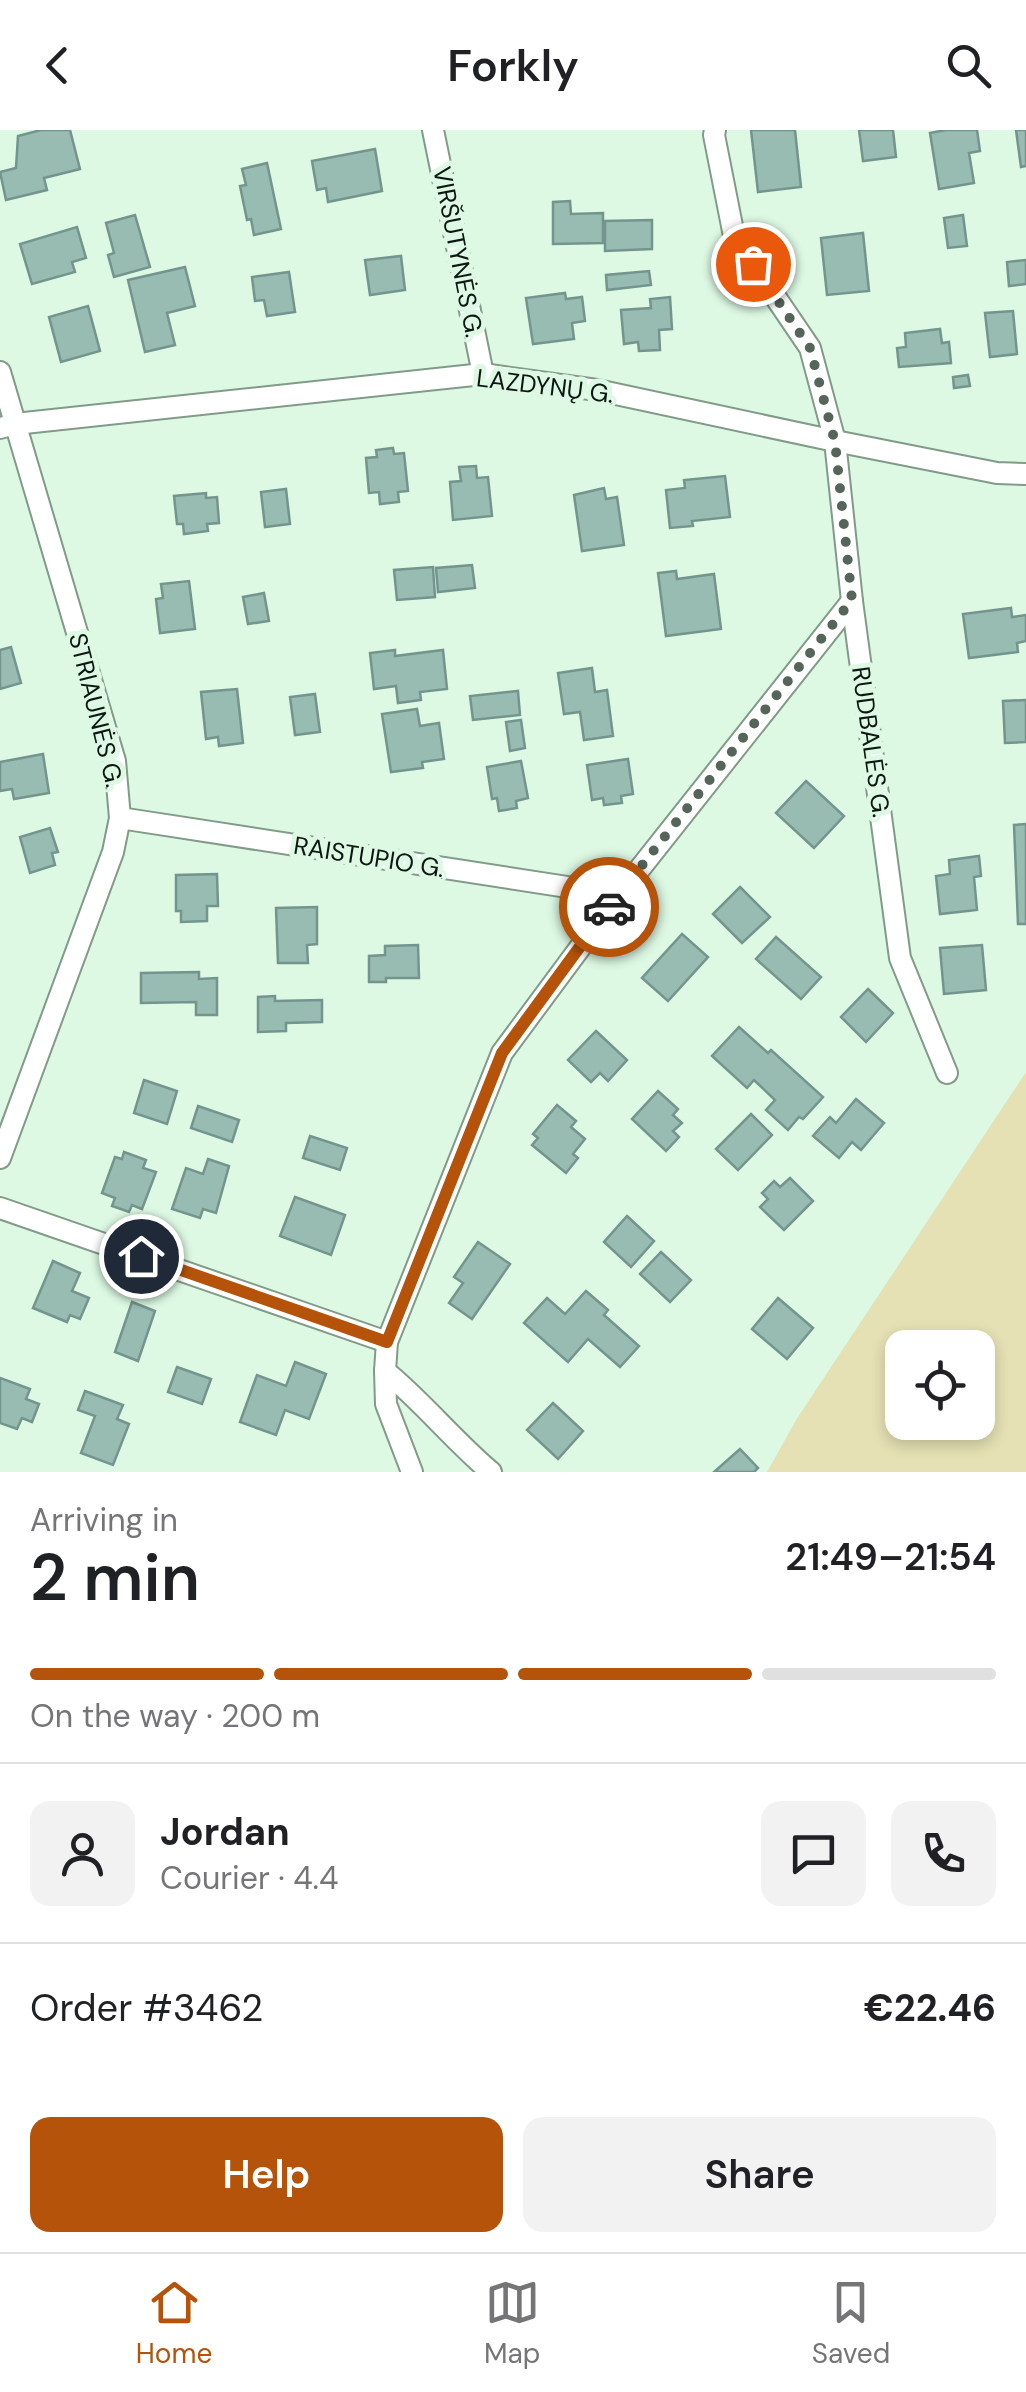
<!DOCTYPE html>
<meta charset="utf-8">
<style>
:root{--surface:#fff;--page:#f2f2f2;--text:#202124;--muted:#757577;--line:#e0e0e0;--accent:#b45309}
body{margin:0;font-family:"DM Sans",sans-serif;background:var(--page);color:var(--text);height:100vh;display:flex;flex-direction:column;font-size:38px;white-space:nowrap}
*{box-sizing:border-box;margin:0}
p{font-size:32px;color:var(--muted)}
.icon{flex:none;width:55px;height:55px;fill:none;stroke:currentColor;stroke-width:2;stroke-linecap:round;stroke-linejoin:round}
.map{position:relative;height:1342px;overflow:hidden}
.panel{display:flex;flex-direction:column;background:var(--surface);flex:1}
.panel>*{flex:none}
.tools{position:absolute;left:885px;top:1200px;display:grid;gap:20px}
.tools a{display:grid;place-items:center;width:110px;height:110px;border-radius:20px;background:var(--surface);box-shadow:0 5px 15px #0003;font-size:50px}
.pin{position:absolute;display:grid;place-items:center;width:85px;height:85px;color:#fff;margin:-42px;border:5px solid #fff;border-radius:50%;box-shadow:0 2px 10px #0007}
.courier{position:absolute;display:grid;place-items:center;width:100px;height:100px;margin:-50px;border:8px solid #b45309;border-radius:50%;background:#fff;color:#222;box-shadow:0 2px 12px #0007}
.head em{font-style:normal;font-weight:600}
.head div{display:flex;flex-direction:column-reverse}
.head{display:flex;align-items:center;justify-content:space-between;height:170px;padding:0 30px}
h1{font-size:65px;font-weight:600;line-height:75px}
.bar{display:grid;grid-template-columns:repeat(4,1fr);gap:15px 10px;align-content:center;height:120px;padding:0 30px}
.bar i{height:12px;border-radius:8px;background:var(--line)}
.bar .selected{background:var(--accent)}
.bar p{grid-column:span 4}
.line{display:flex;align-items:center;gap:25px;padding:0 30px;border-top:2px solid var(--line)}
.line div{flex:1}
.round{display:grid;place-items:center;flex:none;width:105px;height:105px;border-radius:20px;background:var(--page)}
.action{display:flex;gap:20px;margin-top:auto;padding:20px 30px}
.action a{flex:1;height:115px;border-radius:20px;background:var(--accent);color:#fff;font-size:40px;font-weight:600;line-height:115px;text-align:center}
.action a+a{background:var(--page);color:var(--text)}
header{display:flex;justify-content:space-between;align-items:center;height:130px;padding:0 30px;background:var(--surface);font-size:45px;font-weight:600}
.dock{display:flex;justify-content:space-around;align-items:center;height:140px;border-top:2px solid var(--line);background:var(--surface);font-size:28px;color:var(--muted)}
.dock a{display:grid;justify-items:center;gap:5px}
.dock .selected{color:var(--accent)}
.map>svg:first-child{display:block}
</style>
<header><svg class="icon" aria-label="back" viewBox="0 0 24 24"><path d="M15 5l-7 7 7 7"/></svg>Forkly<svg class="icon" aria-label="search" viewBox="0 0 24 24"><circle cx="10" cy="10" r="6"/><path d="M15 15l6 6"/></svg></header>
<div class="map">
<svg width="1026" height="1342" viewBox="0 0 1026 1342">
<rect width="100%" height="100%" fill="#ddf9e4"/>
<path fill="#e5e1b4" fill-rule="evenodd" d="M1026,942V1342H767L796,1290ZM902,1218H978V1292H902Z"/>
<g fill="#98bbb2" stroke="#73958d" stroke-width="2.5">
<path d="M41,0H70L80,39L44,48L47,60L6,70L0,42L16,38L18,6Z"/>
<path d="M751,0H795L801,57L758,62Z"/>
<path d="M859,0H893L896,27L863,31Z"/>
<path d="M946,0H977L980,21L969,23L974,53L939,59L930,3Z"/>
<path d="M1016,0H1026V36L1021,37Z"/>
<path d="M375,19L382,61L328,72L326,58L317,60L312,31Z"/>
<path d="M267,33L281,99L254,105L251,89L247,90L240,56L246,55L242,39Z"/>
<path d="M570,71L571,84L603,83V113L553,114V72Z"/>
<path d="M135,85L150,137L114,147L108,125L114,123L106,93Z"/>
<path d="M963,85L967,116L948,118L944,88Z"/>
<path d="M652,90V119L605,121V91Z"/>
<path d="M77,97L86,128L72,132L75,142L32,154L20,114Z"/>
<path d="M863,103L869,161L827,165L821,108Z"/>
<path d="M401,126L405,160L370,165L365,130Z"/>
<path d="M1026,130V154L1009,156L1007,132Z"/>
<path d="M185,137L195,176L167,183L175,215L145,222L128,150Z"/>
<path d="M649,141L651,155L607,160L606,145Z"/>
<path d="M289,142L295,182L267,186L264,170L255,171L252,147Z"/>
<path d="M565,163L566,169L582,167L585,191L572,193L574,209L533,214L526,168Z"/>
<path d="M670,167L672,199L659,200L660,220L639,221L638,212L624,214L621,180L651,178L650,169Z"/>
<path d="M88,176L100,221L61,232L49,187Z"/>
<path d="M1013,181L1017,224L990,227L985,183Z"/>
<path d="M940,199L942,213L949,212L951,233L899,237L897,218L906,217L905,203Z"/>
<path d="M968,245L970,256L954,258L953,247Z"/>
<path d="M393,318L394,324L404,323L408,361L398,362L399,372L380,374L379,362L369,363L366,328L377,327L376,320Z"/>
<path d="M476,336L477,348L488,347L492,386L453,390L450,352L461,351L459,337Z"/>
<path d="M725,346L730,387L692,391L693,396L670,398L666,360L685,358L684,350Z"/>
<path d="M604,358L606,369L617,367L624,415L582,421L574,365Z"/>
<path d="M286,359L290,394L265,397L261,362Z"/>
<path d="M206,363V368L217,367L219,393L207,394L208,401L184,404L183,394H177L174,366Z"/>
<path d="M472,435L475,458L438,462L436,438Z"/>
<path d="M433,437L435,467L397,470L394,440Z"/>
<path d="M676,441L677,449L714,444L721,499L666,506L658,443Z"/>
<path d="M189,451L195,499L160,503L156,469L163,468L161,454Z"/>
<path d="M264,463L269,491L248,494L243,467Z"/>
<path d="M1011,478L1012,487L1026,485V511L1017,513L1018,522L969,528L963,484Z"/>
<path d="M11,517L21,553L0,559V520Z"/>
<path d="M395,520V526L443,520L447,559L420,562L421,570L398,573L396,556L374,559L370,523Z"/>
<path d="M592,538L595,562L607,560L613,606L584,610L580,582L564,584L558,543Z"/>
<path d="M237,559L243,613L219,616L218,607L206,609L201,562Z"/>
<path d="M518,561L520,585L473,590L470,566Z"/>
<path d="M315,564L320,602L295,605L290,567Z"/>
<path d="M1026,570V612L1005,613L1003,571Z"/>
<path d="M417,579L420,596L439,593L444,629L422,632L423,638L391,642L382,584Z"/>
<path d="M521,590L525,618L510,621L506,592Z"/>
<path d="M43,624L49,663L14,669L12,659L0,661V632Z"/>
<path d="M628,629L633,664L621,666L622,673L604,675L603,668L592,670L587,635Z"/>
<path d="M521,631L528,668L516,671L517,678L499,681L497,668L492,669L487,637Z"/>
<path d="M806,651L844,686L814,718L776,683Z"/>
<path d="M1026,694V794H1018L1014,695Z"/>
<path d="M50,698L58,722L52,723L55,735L30,743L20,707Z"/>
<path d="M979,726L981,746L974,747L977,780L940,784L936,746L950,744L949,730Z"/>
<path d="M217,744L218,776H207V791L181,792V781H176V745Z"/>
<path d="M740,757L770,787L742,813L713,784Z"/>
<path d="M317,777V814L307,815L308,833H278L276,778Z"/>
<path d="M682,804L708,827L668,871L642,848Z"/>
<path d="M776,807L821,847L801,869L756,829Z"/>
<path d="M418,815L419,848H386V852H369V826L385,825V816Z"/>
<path d="M982,815L986,860L944,864L940,818Z"/>
<path d="M199,842V849L217,848V885H196V872L141,873V843Z"/>
<path d="M868,859L893,883L866,912L841,887Z"/>
<path d="M275,866V871L322,870V892L286,893V901L258,902V867Z"/>
<path d="M739,897L768,923L771,920L823,967L803,989L799,987L788,1000L766,980L775,970L754,950L747,958L712,926Z"/>
<path d="M596,901L627,930L608,951L600,943L591,952L568,930Z"/>
<path d="M144,950L177,961L167,994L134,983Z"/>
<path d="M658,961L678,979L673,985L682,993L673,1001L679,1007L666,1021L632,989Z"/>
<path d="M856,969L884,993L861,1020L852,1012L839,1028L813,1006L830,987L836,993Z"/>
<path d="M557,975L576,991L571,997L585,1009L573,1024L578,1028L566,1043L532,1015L538,1008L533,1004Z"/>
<path d="M198,976L239,990L232,1012L191,998Z"/>
<path d="M751,984L772,1005L738,1040L716,1019Z"/>
<path d="M310,1006L347,1018L340,1040L303,1028Z"/>
<path d="M124,1022L146,1030L143,1038L156,1042L142,1079L132,1075L129,1082L112,1076L115,1068L102,1063L115,1027L122,1029Z"/>
<path d="M208,1029L229,1036L216,1083L203,1079L200,1088L172,1079L186,1038L203,1044Z"/>
<path d="M790,1048L813,1071L784,1100L760,1077L768,1069L762,1063L774,1051L780,1057Z"/>
<path d="M295,1067L345,1085L331,1125L280,1106Z"/>
<path d="M627,1086L654,1111L631,1137L604,1112Z"/>
<path d="M478,1112L510,1134L472,1189L449,1173L463,1153L454,1147Z"/>
<path d="M661,1122L691,1150L670,1172L640,1144Z"/>
<path d="M53,1131L80,1143L72,1161L89,1168L80,1189L70,1185L67,1192L33,1178Z"/>
<path d="M586,1161L608,1180L604,1185L639,1216L620,1237L588,1209L568,1232L524,1193L547,1168L565,1184Z"/>
<path d="M778,1168L813,1198L787,1229L752,1199Z"/>
<path d="M132,1172L155,1181L138,1231L115,1222Z"/>
<path d="M295,1232L326,1244L309,1289L285,1280L276,1305L240,1292L257,1245L286,1256Z"/>
<path d="M177,1237L211,1249L202,1274L168,1262Z"/>
<path d="M0,1248L30,1259L26,1269L39,1274L32,1292L22,1288L17,1299L0,1293Z"/>
<path d="M85,1261L123,1275L117,1289L129,1294L113,1335L81,1323L95,1286L78,1280Z"/>
<path d="M553,1273L583,1301L558,1329L527,1300Z"/>
<path d="M740,1319L758,1338L754,1342H714Z"/>
</g>
<g fill="none" stroke-linecap="round" stroke-linejoin="round">
<g stroke="#829b89" stroke-width="24">
<g id="street">
<path d="M433,0L483,244"/>
<path d="M715,0L714,5L734,106L810,218L835,311L852,471L900,828L947,943"/>
<path d="M0,242L115,631L120,688L113,722L0,1028"/>
<path d="M0,298L15,294L483,244L597,260L835,311L997,343L1026,344"/>
<path d="M120,688L619,765"/>
<path d="M0,1078L387,1212"/>
<path d="M385,1241C423,1272 453,1310 491,1342"/>
<path d="M412,1342L386,1274L385,1241L387,1212L502,923L619,765L852,471"/>
</g>
</g>
<use href="#street" stroke="#fff" stroke-width="20"/>
</g>
<g fill="none" stroke-linecap="round" stroke-linejoin="round">
<path stroke="#56655a" stroke-width="10" stroke-dasharray="0 18" d="M609,777L852,470L835,312L810,218L753,134"/>
<path stroke="#b45309" stroke-width="12" d="M141,1126L387,1212L502,923L609,777"/>
</g>
<g text-anchor="middle" dominant-baseline="central" stroke-width="10" stroke-linejoin="round" paint-order="stroke">
<g font-size="25" fill="#0d1610" stroke="#ddf9e4">
<text transform="translate(458 122) rotate(79)">VIRŠUTYNĖS G.</text>
<text transform="translate(545 256) rotate(7)">LAZDYNŲ G.</text>
<text transform="translate(96 580) rotate(76)">STRIAUNĖS G.</text>
<text transform="translate(871 612) rotate(82)">RUDBALĖS G.</text>
<text transform="translate(369 727) rotate(9)">RAISTUPIO G.</text>
</g>
</g>
</svg>
<div class="tools">
<a><svg class="icon" aria-label="locate" viewBox="0 0 24 24"><circle cx="12" cy="12" r="6"/><path d="M12 2v4M12 18v4M2 12h4M18 12h4"/></svg></a>
</div>
<div class="pin" style="left:753px;top:134px;background:#ea580c"><svg class="icon" aria-label="bag" viewBox="0 0 24 24"><path d="M5 8h14l-1 12H6zM9 8a3 3 0 0 1 6 0"/></svg></div>
<div class="pin" style="left:141px;top:1126px;background:#1f2937"><svg class="icon" aria-label="home" viewBox="0 0 24 24"><path d="M3 11l9-7 9 7M6 9v11h12V9"/></svg></div>
<div class="courier" style="left:609px;top:777px"><svg class="icon" aria-label="car" viewBox="0 0 24 24"><path d="M5 17H2v-5l4-1 3-4h7l3 4 3 1v5h-3M9 17h6M6 11h13"/><circle cx="7" cy="17" r="2"/><circle cx="17" cy="17" r="2"/></svg></div>
</div>
<section class="panel">
<div class="head"><div><h1>2 min</h1><p>Arriving in</p></div><em>21:49–21:54</em></div>
<div class="bar"><i class="selected"></i><i class="selected"></i><i class="selected"></i><i></i><p>On the way · 200 m</p></div>
<div class="line" style="height:180px"><a class="round"><svg class="icon" aria-label="person" viewBox="0 0 24 24"><circle cx="12" cy="8" r="4"/><path d="M4 21q1-7 8-7t8 7"/></svg></a><div><b>Jordan</b><p>Courier · 4.4</p></div><a class="round"><svg class="icon" aria-label="chat" viewBox="0 0 24 24"><path d="M4 5h16v11H9l-5 4z"/></svg></a><a class="round"><svg class="icon" aria-label="phone" viewBox="0 0 24 24"><path d="M5 4h4l2 5-3 2q2 4 5 5l2-3 5 2v4C11 20 4 13 5 4z"/></svg></a></div>
<div class="line" style="height:130px"><div>Order #3462</div><b>€22.46</b></div>
<div class="action"><a>Help</a><a>Share</a></div>
</section>
<nav class="dock">
<a class="selected"><svg class="icon" aria-label="home" viewBox="0 0 24 24"><path d="M3 11l9-7 9 7M6 9v11h12V9"/></svg>Home</a>
<a><svg class="icon" aria-label="map" viewBox="0 0 24 24"><path d="M3 6l6-2 6 2 6-2v14l-6 2-6-2-6 2zM9 4v14M15 6v14"/></svg>Map</a>
<a><svg class="icon" aria-label="saved" viewBox="0 0 24 24"><path d="M7 4h10v16l-5-4-5 4z"/></svg>Saved</a>
</nav>
